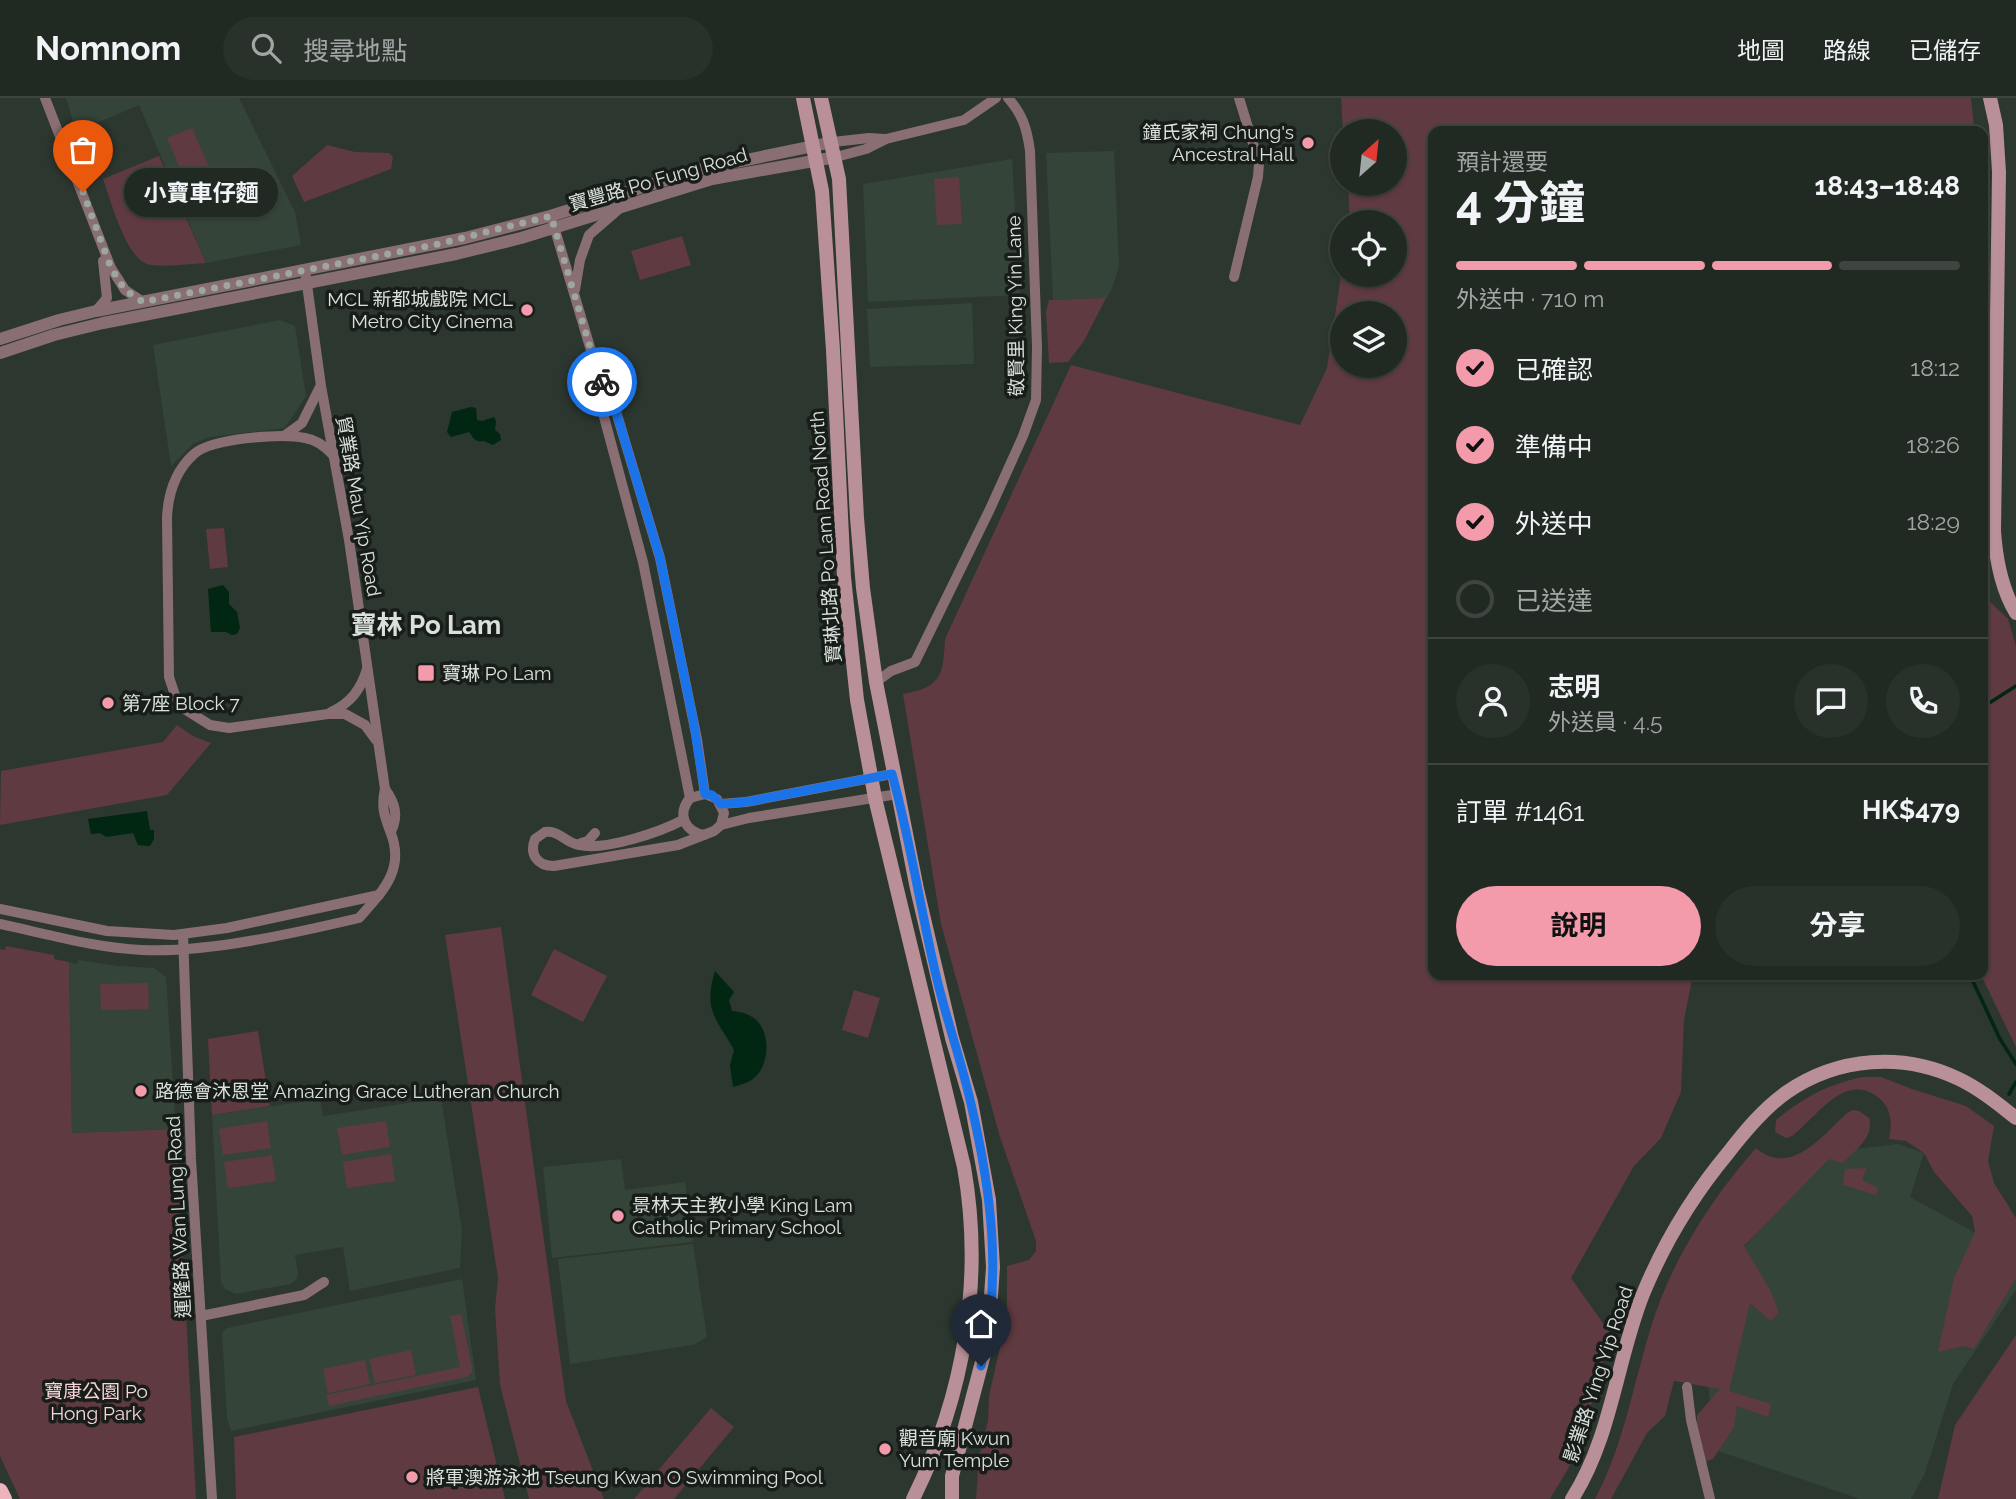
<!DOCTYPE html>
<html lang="zh-TW">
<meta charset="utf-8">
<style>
:root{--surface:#212923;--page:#29312b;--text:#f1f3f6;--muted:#a2a6a6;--line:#3e4541;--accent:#f39aab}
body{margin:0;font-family:Raleway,"Noto Sans TC",sans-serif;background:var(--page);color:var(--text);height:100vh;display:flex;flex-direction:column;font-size:26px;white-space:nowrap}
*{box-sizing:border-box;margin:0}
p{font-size:23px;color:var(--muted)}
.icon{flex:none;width:38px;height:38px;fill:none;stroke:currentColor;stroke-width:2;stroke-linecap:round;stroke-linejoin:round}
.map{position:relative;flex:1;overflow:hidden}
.details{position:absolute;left:1428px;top:28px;width:560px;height:854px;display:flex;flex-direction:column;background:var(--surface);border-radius:14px;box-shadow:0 2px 5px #0004,0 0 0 2px var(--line)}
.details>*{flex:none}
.needle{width:46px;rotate:27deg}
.buttons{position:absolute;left:1330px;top:21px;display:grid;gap:14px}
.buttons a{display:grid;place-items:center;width:77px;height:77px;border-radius:50%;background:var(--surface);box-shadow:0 2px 5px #0004,0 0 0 2px var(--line);font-size:35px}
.pin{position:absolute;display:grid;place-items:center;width:60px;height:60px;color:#fff;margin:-72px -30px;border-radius:50% 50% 50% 0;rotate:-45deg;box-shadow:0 0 7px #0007}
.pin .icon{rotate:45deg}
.courier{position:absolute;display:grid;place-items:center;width:70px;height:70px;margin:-35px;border:5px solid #1a73e8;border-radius:50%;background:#fff;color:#222;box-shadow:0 2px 9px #0007}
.bubble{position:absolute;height:49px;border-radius:24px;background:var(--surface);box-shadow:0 2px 5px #0004,0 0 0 2px var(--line);font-size:23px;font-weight:700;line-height:49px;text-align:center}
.headline em{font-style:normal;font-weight:700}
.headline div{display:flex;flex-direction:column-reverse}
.headline{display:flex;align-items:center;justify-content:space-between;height:119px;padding:0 28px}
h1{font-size:46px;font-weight:700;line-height:52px}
.bar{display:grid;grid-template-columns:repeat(4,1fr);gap:10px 7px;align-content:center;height:84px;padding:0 28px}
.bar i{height:9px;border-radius:5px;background:var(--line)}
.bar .active{background:var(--accent)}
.bar p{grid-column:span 4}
.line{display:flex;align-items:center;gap:18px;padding:0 28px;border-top:2px solid var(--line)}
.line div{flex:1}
.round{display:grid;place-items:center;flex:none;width:74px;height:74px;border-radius:37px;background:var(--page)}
ol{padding:0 28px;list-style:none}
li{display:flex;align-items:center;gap:21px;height:77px}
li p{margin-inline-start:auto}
li .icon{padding:7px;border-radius:50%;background:var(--accent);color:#111;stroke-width:4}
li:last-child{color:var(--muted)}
li i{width:38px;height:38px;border:4px solid var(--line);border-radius:50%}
.action{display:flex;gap:14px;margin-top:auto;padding:14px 28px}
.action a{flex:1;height:80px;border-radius:42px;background:var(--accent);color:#111;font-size:28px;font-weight:700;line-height:80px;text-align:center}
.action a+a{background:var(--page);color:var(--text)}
header{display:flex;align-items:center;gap:42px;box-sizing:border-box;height:98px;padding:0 35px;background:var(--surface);border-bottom:2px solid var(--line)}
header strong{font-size:33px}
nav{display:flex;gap:38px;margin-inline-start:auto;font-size:24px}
.search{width:490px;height:63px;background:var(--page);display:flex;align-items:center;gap:18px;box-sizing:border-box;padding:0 24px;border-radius:38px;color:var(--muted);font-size:26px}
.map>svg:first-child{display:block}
</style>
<header>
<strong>Nomnom</strong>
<div class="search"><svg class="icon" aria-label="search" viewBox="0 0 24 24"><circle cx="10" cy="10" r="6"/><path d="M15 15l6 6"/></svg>搜尋地點</div>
<nav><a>地圖</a><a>路線</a><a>已儲存</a></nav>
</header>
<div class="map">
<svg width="2016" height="1401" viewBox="0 0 2016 1401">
<rect width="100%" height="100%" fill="#2c372f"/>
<g fill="#344439">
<path d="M66,0H239L295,114L301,147L206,165L139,7L88,29L73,23Z"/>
<path d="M1114,53L1119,169L1111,193L1107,200L1053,202L1046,55Z"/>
<path d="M1012,61L1020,197L868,204L863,86Z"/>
<path d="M972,205L974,266L870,269L867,211Z"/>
<path d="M280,222L295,228L306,298L285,330L209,339L193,346L171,368L153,247Z"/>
<path d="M78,862L119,868L154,870L166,879L176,1031L72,1035L69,864L77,866Z"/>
<path d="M441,1000L462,1132L460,1170L350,1193L343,1149L295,1157L298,1176L296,1182L290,1186L236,1196L225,1191L221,1184L212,1017L320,1001L323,1018Z"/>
<path d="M1898,1046L1924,1055L1910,1099L2016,1157V1192L1953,1286L1925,1375L1911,1401H1860L1715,1352L1706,1266L1744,1149L1830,1054Z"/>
<path d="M621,1061L625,1092L685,1084L693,1144L552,1160L543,1069Z"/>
<path d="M693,1146L707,1239L693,1247L570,1266L558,1161Z"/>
<path d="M462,1181L476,1282L231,1333L227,1320L222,1235L227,1230Z"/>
</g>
<g fill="#5f3a41" fill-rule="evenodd">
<path d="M1341,0H1971L1974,27L1978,33H1433V877H1693L1684,922L1681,994L1661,1040L1634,1068L1571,1180L1610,1235L1583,1337L1568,1371L1550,1401H976L979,1359L988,1323L989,1298L1007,1219V1168L1029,1162L1036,1153V1143L1000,1039L941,826L903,596C942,589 943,577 945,541L1071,267L1300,327L1327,270L1342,171V177H1395V124H1350L1348,86H1395V33H1343ZM1342,215H1395V268H1342Z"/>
<path d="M192,30L211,74L186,85L167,40Z"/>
<path d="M327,47L355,54L389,55L393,59L391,71L304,104L292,78Z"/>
<path d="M159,58L206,165C189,166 169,169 151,167C126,164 111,102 103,81Z"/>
<path d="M959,79L962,126L937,127L934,81Z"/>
<path d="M682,138L691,167L640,182L631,153Z"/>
<path d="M1106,200L1084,243L1068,264L1049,265L1046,214L1049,202Z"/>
<path d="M224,430L228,469L210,471L206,431Z"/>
<path d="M1983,438L1990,504L2008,521L2016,548V949L1981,877Z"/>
<path d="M177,627L193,638L211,645L167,697L0,727L1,673L163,644Z"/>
<path d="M501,829L566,1303L604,1401H529L500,1287L495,1211L498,1180L445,837Z"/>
<path d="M6,848L54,857V861L69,864L72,1035L176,1031L196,1401H20L0,1358V851L5,852Z"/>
<path d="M554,851L607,878L583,924L531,897Z"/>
<path d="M148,885L149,911L101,912L100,886Z"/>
<path d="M854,892L880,900L868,940L842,932Z"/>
<path d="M258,933L270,1008L212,1017L208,941Z"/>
<path d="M1863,979H1881L1912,991L1966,1008L1994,1028L1988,1063L1994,1085L2016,1120V1180L1974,1251L1963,1248L1938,1254L1954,1180L1975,1134L1972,1118L1934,1074L1924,1055L1906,1043L1889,1041C1892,1026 1892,1011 1879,1000C1845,972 1816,1020 1792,1038L1786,1040L1775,1034L1776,1022C1803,1000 1828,986 1863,979Z"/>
<path d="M1853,1012L1859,1013L1869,1020C1875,1039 1854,1053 1843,1065L1829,1061L1744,1148L1770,1192L1779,1214L1771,1223L1750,1205L1729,1293L1771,1306L1768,1319L1737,1308L1734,1329L1713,1361L1696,1367L1697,1317L1720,1291L1674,1283L1665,1318L1647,1335L1611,1401H1595C1624,1346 1633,1287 1651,1229C1671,1163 1711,1101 1756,1050C1791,1080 1823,1037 1847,1015Z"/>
<path d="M267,1023L271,1050L223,1057L219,1031Z"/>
<path d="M386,1023L390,1049L342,1057L337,1030Z"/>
<path d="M391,1056L395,1083L347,1090L343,1064Z"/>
<path d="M272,1057L276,1083L228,1090L224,1064Z"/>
<path d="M1867,1070L1862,1082L1878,1090L1876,1097L1843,1087L1845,1071Z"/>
<path d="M461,1216L472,1268V1274L467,1279L329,1308L326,1297L460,1269L450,1218Z"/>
<path d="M2016,1237V1401H1938L1955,1327Z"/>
<path d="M411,1252L416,1277L375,1285L369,1261Z"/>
<path d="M365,1262L370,1286L328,1295L323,1271Z"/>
<path d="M478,1289L505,1401H236L234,1339Z"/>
<path d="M711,1310L734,1329L674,1401H634Z"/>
</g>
<g fill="#012611">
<path d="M471,309L476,310L477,322L482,323L494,319L496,323L495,332L500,336L501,342L493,347L484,343C476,345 473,340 469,334L451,339L447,334L452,314Z"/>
<path d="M223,487L229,494V506L237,514L240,530L237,536L232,537L226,534H211L208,491Z"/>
<path d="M147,713L150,732H154V741L150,748L138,747L133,735L106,739L100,735L91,736L88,721Z"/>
<path d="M715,873L734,894L729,902L732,913C743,914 754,917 761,928C770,942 768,969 754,980C749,985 739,987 733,989L730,967L734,952C716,919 703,914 715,873Z"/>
</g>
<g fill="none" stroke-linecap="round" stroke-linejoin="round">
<g stroke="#012611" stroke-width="3.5">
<path d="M1983,609L2016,588"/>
<path d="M1970,877L2000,941L2016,966"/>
<path d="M2009,996L2016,984"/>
</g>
<g stroke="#896f73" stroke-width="10">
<path d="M45,0L111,170L125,192L143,204"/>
<path d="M833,44L869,40L885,41"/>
<path d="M836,59L866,51L886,41L964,22L996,0"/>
<path d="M553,125L598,276L600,304L643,464L690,700"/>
<path d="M1234,179L1258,79L1259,65L1239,0"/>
<path d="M575,192L580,162L589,137L619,111"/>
<path d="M96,213L107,200L103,163"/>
<path d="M600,279L612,300L660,460L697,641L705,696"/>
<path d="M284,338L302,325L320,289"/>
<path d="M333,357C325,348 317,342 305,340C282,335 212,340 194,356C175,373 168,396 167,420L169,579L175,597L186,612L210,627L229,630L328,616H345L365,627L376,642"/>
<path d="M876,584L891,573L915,564L990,411L1023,338L1036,302L1037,249L1030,53C1027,31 1023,17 1008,0"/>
<path d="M331,614C351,605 361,591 367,571"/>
<path d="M385,691C395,705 399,717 391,734"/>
<path d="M721,706L746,704L892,676"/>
<path d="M683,722C660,734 605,753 579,747C565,745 560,732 545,734L535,741C529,756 537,768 554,768L678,747L714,733L721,727L749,720L898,696"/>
<path d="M704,737C684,733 677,716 690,700L705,696L717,701L724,715L721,727"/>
<path d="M581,745L588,743L595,735"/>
<path d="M0,811L107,833L174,837L227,830L379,797"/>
<path d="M0,826C47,836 95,850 142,852C208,855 295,835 359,820C383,793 406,771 390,733C384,717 381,708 385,691L349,442L321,288L305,172"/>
<path d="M183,836L191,1061L212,1401"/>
<path d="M201,1218L304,1197L324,1184"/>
<path d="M1687,1289L1691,1322L1710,1401"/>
</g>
<g stroke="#896f73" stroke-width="12">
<path d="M0,241L59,222L96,213L465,140L550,118L698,72L833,44"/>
<path d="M0,255L54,237L103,225L456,156L521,140L712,81L836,59"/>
</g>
<g stroke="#b99097" stroke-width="14">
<path d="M803,0L822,93L833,252L844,479L857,602L875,700L964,1069C984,1183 964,1298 913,1401"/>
<path d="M821,0L839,81L857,420L863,490L876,584L917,791L952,940L971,1004L989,1102L993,1169L988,1241L952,1378V1401"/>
<path d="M1990,0L1996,27L1999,74L1994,433C1996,462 2001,490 2016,515"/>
<path d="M1572,1401C1612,1338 1616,1264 1643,1196C1664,1145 1693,1097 1728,1055C1745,1033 1764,1010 1787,994C1838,959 1903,954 1959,981C1980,991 1998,1006 2016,1020"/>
</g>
<path stroke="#eeb4be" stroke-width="16" d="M0,1393L4,1401"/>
</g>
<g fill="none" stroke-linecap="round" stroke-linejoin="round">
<path stroke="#9da69f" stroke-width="7" stroke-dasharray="0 12.6" d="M83,94L111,170L125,192L143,204L434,147L551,118L598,276L602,284"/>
<path stroke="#1a73e8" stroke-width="9" d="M602,284L612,300L660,460L693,621L705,696L712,697L721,706L746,704L892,676C910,741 920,808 935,873C945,918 961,961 971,1006C991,1091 1003,1182 981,1268"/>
</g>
<g fill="#f39aab" stroke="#181d19" stroke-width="2.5">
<circle cx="1308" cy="45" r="7"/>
<circle cx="527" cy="212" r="7"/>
<rect x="417" y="566" width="18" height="18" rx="3.5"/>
<circle cx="108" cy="605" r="7"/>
<circle cx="141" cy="993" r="7"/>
<circle cx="618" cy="1118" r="7"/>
<circle cx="885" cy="1351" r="7"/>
<circle cx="412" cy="1379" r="7"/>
</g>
<g text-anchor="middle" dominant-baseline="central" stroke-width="7" stroke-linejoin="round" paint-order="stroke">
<g font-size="19" fill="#dae1dc" stroke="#181d19" text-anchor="start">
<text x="1294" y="34" text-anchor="end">鐘氏家祠 Chung's<tspan x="1294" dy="22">Ancestral Hall</tspan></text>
<text x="513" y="201" text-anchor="end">MCL 新都城戲院 MCL<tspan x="513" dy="22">Metro City Cinema</tspan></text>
<text x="442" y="575">寶琳 Po Lam</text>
<text x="122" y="605">第7座 Block 7</text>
<text x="155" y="993">路德會沐恩堂 Amazing Grace Lutheran Church</text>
<text x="632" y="1107">景林天主教小學 King Lam<tspan x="632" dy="22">Catholic Primary School</tspan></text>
<text x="899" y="1340">觀音廟 Kwun<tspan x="899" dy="22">Yum Temple</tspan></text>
<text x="426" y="1379">將軍澳游泳池 Tseung Kwan O Swimming Pool</text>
</g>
<g font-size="19" fill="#dae1dc" stroke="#181d19">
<text transform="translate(658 81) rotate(-16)">寶豐路 Po Fung Road</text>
<text transform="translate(1015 208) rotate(-91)">敬賢里 King Yin Lane</text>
<text transform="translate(359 408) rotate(80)">貿業路 Mau Yip Road</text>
<text transform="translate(825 439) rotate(-94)">寶琳北路 Po Lam Road North</text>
<text transform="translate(178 1119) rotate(-93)">運隆路 Wan Lung Road</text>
<text transform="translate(1598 1276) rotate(-72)">影業路 Ying Yip Road</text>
</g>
<g font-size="19" fill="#f8d4da" stroke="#181d19">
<text x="96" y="1293">寶康公園 Po<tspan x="96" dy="22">Hong Park</tspan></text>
</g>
<g font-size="26" font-weight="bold" fill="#dae1dc" stroke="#181d19">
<text x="426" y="527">寶林 Po Lam</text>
</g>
</g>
</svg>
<div class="buttons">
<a><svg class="needle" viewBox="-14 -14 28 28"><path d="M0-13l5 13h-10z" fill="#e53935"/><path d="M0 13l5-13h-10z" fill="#a2a6a6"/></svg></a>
<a><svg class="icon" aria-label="locate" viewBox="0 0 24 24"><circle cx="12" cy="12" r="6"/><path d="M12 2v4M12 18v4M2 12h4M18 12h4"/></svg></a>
<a><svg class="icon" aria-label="layers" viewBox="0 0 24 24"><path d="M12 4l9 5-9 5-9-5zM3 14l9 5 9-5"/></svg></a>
</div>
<div class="pin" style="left:83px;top:94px;background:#ea580c"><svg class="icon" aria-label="bag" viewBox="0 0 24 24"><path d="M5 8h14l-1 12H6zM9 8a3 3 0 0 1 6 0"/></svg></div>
<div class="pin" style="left:981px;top:1268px;background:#1f2937"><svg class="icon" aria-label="home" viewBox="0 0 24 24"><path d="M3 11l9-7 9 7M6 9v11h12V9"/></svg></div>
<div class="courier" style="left:602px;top:284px"><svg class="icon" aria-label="bike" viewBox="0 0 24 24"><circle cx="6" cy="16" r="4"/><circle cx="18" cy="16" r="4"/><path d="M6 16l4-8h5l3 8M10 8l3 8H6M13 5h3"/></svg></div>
<div class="bubble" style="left:124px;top:70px;width:154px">小寶車仔麵</div>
<section class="details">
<div class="headline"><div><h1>4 分鐘</h1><p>預計還要</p></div><em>18:43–18:48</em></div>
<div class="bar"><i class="active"></i><i class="active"></i><i class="active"></i><i></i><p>外送中 · 710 m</p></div>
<ol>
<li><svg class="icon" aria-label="check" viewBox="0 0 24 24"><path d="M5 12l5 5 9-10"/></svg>已確認<p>18:12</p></li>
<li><svg class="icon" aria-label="check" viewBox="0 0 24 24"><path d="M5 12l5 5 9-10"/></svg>準備中<p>18:26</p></li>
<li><svg class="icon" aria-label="check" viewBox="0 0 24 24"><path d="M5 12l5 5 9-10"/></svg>外送中<p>18:29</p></li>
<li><i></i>已送達</li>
</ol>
<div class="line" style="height:126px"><a class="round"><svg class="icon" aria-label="person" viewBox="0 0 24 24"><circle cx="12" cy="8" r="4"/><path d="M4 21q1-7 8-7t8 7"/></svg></a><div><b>志明</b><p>外送員 · 4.5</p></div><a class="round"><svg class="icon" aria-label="chat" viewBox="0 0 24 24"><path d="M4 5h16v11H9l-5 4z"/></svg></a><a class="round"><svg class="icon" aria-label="phone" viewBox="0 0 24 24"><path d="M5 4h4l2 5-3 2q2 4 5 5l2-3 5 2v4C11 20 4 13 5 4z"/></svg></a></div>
<div class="line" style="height:91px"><div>訂單 #1461</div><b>HK$479</b></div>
<div class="action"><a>說明</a><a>分享</a></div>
</section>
</div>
